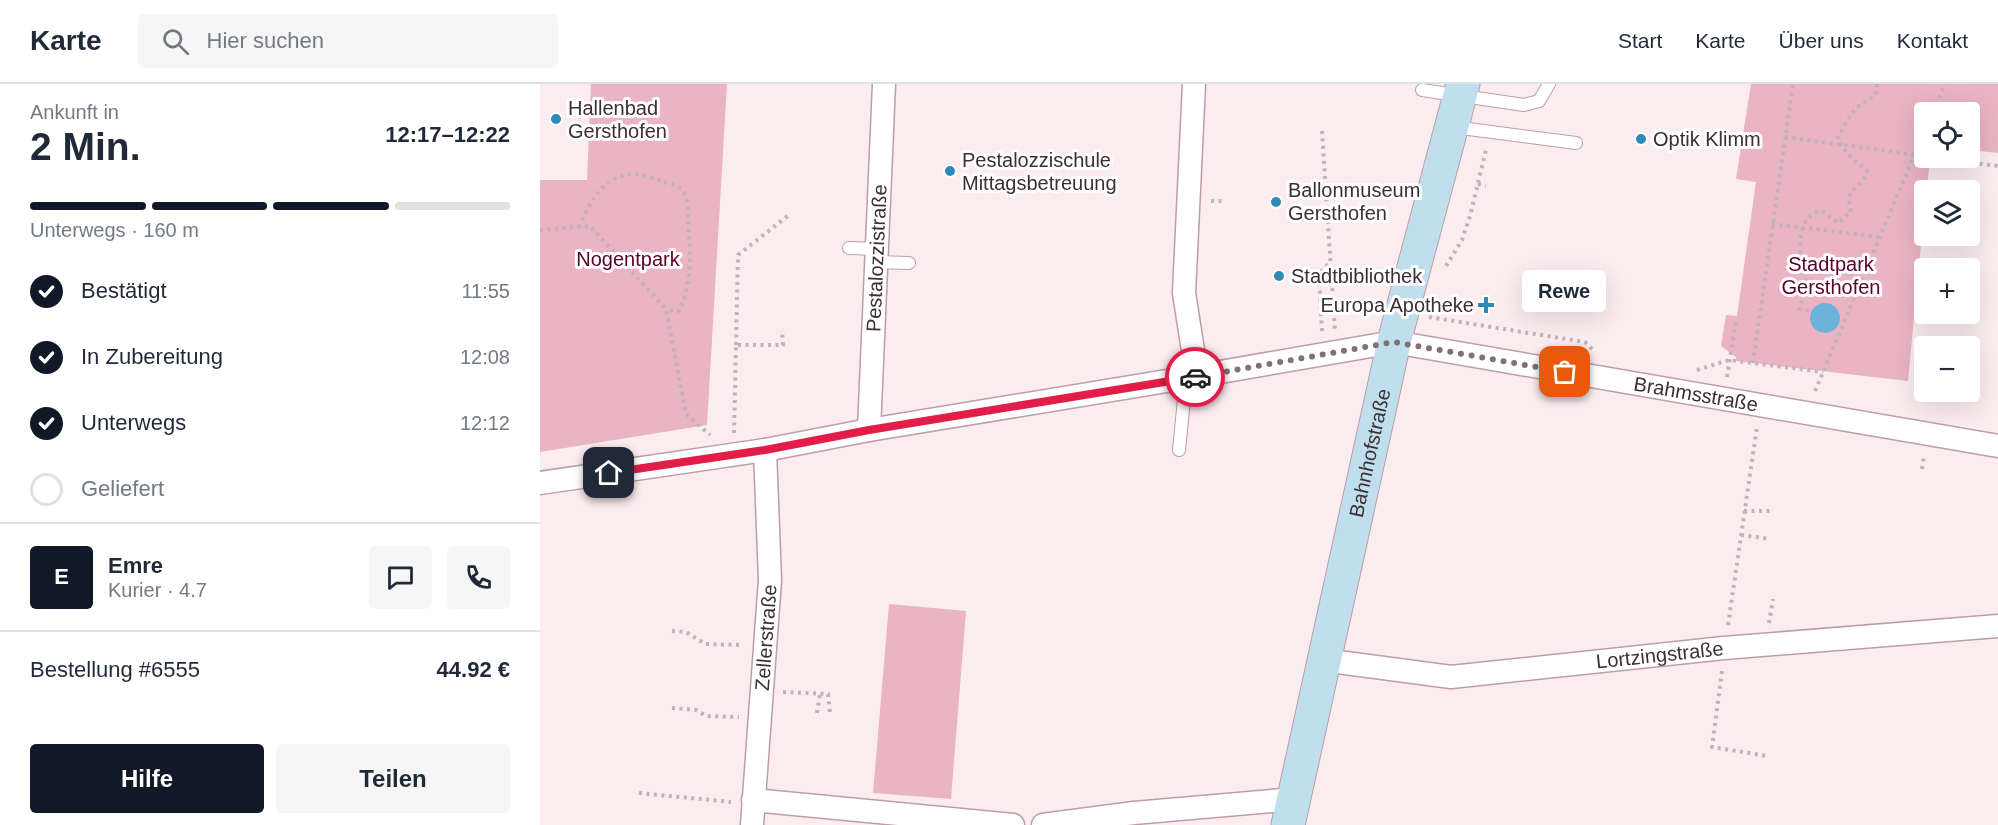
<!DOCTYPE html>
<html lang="de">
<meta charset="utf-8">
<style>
:root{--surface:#fff;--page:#f6f6f7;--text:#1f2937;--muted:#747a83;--line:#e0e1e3;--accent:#111827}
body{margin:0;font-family:Helvetica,sans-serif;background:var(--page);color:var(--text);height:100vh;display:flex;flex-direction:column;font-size:22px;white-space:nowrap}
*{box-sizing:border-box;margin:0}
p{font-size:20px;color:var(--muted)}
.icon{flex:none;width:33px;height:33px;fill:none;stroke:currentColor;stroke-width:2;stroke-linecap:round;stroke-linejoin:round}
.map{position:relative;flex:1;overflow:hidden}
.drawer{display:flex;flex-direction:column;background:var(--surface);width:540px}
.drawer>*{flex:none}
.buttons{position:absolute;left:1374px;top:18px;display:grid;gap:12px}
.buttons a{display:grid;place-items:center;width:66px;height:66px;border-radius:6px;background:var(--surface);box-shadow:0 6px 24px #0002;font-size:30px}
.pin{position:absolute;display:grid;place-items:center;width:51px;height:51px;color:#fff;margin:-26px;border-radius:12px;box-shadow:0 3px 9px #0006}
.courier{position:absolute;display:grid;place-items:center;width:60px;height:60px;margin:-30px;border:4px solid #e11d48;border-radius:50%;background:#fff;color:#222;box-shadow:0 2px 8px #0007}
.bubble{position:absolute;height:42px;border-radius:6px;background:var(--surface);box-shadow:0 6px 24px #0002;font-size:20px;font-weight:600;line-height:42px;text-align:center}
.summary em{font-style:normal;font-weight:600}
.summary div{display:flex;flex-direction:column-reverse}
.summary{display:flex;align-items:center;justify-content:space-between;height:102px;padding:0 30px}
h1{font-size:39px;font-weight:600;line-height:45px}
.bar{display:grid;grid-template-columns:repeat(4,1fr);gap:9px 6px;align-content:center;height:72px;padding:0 30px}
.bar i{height:8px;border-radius:4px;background:var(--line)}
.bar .on{background:var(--accent)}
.bar p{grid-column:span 4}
.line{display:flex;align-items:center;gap:15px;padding:0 30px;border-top:2px solid var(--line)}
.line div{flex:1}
.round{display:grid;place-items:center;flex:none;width:63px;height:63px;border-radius:6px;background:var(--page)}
ol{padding:0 30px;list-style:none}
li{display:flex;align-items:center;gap:18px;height:66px}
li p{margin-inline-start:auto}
li .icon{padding:6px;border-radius:50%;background:var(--accent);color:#fff;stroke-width:4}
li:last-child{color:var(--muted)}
li i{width:33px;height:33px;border:3px solid var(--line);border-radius:50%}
.primary-button{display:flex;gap:12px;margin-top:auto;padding:12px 30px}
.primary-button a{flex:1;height:69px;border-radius:6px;background:var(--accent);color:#fff;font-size:24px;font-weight:600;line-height:69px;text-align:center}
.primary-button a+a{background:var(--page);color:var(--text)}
header{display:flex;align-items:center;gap:36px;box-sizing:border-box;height:84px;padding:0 30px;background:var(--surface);border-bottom:2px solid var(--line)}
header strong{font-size:28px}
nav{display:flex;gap:33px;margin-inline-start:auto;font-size:21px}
.search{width:420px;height:54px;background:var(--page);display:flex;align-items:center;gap:15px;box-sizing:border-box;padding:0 21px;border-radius:6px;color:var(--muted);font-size:22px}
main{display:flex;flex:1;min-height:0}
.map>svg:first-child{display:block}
</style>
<header>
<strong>Karte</strong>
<div class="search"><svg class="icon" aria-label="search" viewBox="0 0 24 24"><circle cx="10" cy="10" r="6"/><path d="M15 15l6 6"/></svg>Hier suchen</div>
<nav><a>Start</a><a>Karte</a><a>Über uns</a><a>Kontakt</a></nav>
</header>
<main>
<section class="drawer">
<div class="summary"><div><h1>2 Min.</h1><p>Ankunft in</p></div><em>12:17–12:22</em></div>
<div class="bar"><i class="on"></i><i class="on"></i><i class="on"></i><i></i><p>Unterwegs · 160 m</p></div>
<ol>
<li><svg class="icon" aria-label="check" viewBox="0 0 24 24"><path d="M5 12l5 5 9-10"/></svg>Bestätigt<p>11:55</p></li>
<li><svg class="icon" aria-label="check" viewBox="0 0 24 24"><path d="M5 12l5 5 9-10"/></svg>In Zubereitung<p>12:08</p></li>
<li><svg class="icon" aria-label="check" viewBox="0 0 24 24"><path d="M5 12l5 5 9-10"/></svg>Unterwegs<p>12:12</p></li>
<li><i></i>Geliefert</li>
</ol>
<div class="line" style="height:108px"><b class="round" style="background:var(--accent);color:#fff">E</b><div><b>Emre</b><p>Kurier · 4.7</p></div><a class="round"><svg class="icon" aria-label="chat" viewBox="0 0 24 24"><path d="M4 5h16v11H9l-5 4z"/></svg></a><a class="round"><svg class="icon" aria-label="phone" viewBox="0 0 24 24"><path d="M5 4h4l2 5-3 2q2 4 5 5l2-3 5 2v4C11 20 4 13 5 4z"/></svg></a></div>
<div class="line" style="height:78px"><div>Bestellung #6555</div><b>44.92 €</b></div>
<div class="primary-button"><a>Hilfe</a><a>Teilen</a></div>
</section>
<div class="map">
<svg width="1458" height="741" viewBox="0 0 1458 741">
<rect width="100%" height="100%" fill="#fbecf0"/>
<g fill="#eab4c4">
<path d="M51,0H187L167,341L0,368V96H47Z"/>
<path d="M1211,0H1458V69L1430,66V28H1384V74H1390L1387,106H1384V130L1368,297L1196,277V273L1181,262L1186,231L1197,232L1216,98L1196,95Z"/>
<path d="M349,520L426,527L411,715L333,709Z"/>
</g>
<circle fill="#6bb3db" cx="1285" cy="234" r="15"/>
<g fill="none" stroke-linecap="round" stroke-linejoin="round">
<g stroke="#bf9da7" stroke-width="14">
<g id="lane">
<path d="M882,6L984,21L999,17L1009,0"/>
<path d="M913,43L1036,59"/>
<path d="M309,164L337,165"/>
<path d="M336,178L369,179"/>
<path d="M639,366L644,315L640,295"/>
</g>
</g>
<g stroke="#bf9da7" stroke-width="25">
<g id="street">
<path d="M654,0L644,209L657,292"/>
<path id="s1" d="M329,346L344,0"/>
<path id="s2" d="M0,399L225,366L329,346L657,292L854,258L1458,362"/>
<path id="s3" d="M783,576L911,593L1184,564L1458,542"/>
<path d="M213,716L473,741"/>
<path id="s4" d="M212,741L230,496L225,366"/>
<path d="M503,741L594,729L754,715"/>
</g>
</g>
<g stroke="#bf9da7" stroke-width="35">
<g id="secondary">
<path id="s5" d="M748,741L854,258L923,0"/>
</g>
</g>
<g stroke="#c1b3b7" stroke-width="4" stroke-dasharray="3 4.5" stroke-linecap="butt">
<path d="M1393,28L1405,0"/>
<path d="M782,47L795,247"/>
<path d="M1245,53L1384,72"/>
<path d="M1395,74L1458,82"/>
<path d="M938,100L946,102"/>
<path d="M671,117H685"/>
<path d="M1232,140L1340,153"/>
<path d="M39,143C49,121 59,97 86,91C97,88 111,94 122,97C130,100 141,101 145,110C149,118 148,129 148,137C150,168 153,198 139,227L135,228L127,225"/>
<path d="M0,146L50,142L126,225L146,330L170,351"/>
<path d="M906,182L922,156L930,132L946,66"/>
<path d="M1269,227L1260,225C1260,216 1266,211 1266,202C1267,193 1262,187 1259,179C1258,175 1260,169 1260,165C1260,149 1264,129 1282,127L1298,139L1311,128C1304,99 1322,108 1327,87C1316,77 1302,68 1298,53C1304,43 1311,28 1320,21C1330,13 1337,16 1337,0"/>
<path d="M889,233L1045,258L1055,268"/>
<path d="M782,247L779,190L790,178"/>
<path d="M196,261L198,171L249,131"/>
<path d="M1213,279L1253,0"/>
<path d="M1157,286L1189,276L1283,288"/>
<path d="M1187,293L1196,237"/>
<path d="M1275,307L1384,48"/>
<path d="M194,349L196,261H243L242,246"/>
<path d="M1382,385L1384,371"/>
<path d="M1204,427H1234"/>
<path d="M1201,451L1230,455"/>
<path d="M1229,539L1233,515"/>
<path d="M1188,541L1217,343"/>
<path d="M132,547L146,548L165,560L203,561"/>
<path d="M1182,587L1172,663L1227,672"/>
<path d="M243,608L288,610L290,629"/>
<path d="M132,624L156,626L166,632L199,633"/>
<path d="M277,629L280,610"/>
<path d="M99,709L191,718"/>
</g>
<use href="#lane" stroke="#fff" stroke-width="12"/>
<use href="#street" stroke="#fff" stroke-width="22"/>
<use href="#secondary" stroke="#bfdfee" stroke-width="33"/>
</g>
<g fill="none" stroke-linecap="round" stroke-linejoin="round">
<path stroke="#807175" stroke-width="6" stroke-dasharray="0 10.8" d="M655,293L854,258L1025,288"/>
<path stroke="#e11d48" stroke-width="8" d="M69,389L225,366L329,346L655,293"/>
</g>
<g fill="#2e8ab7" stroke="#fefefe" stroke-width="2">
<circle cx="16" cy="35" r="6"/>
<circle cx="1101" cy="55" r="6"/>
<circle cx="410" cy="87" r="6"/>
<circle cx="736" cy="118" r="6"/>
<circle cx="739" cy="192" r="6"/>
<path d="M943 212h6v6h6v6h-6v6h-6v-6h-6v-6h6z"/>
</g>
<g text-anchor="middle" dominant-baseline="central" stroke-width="6" stroke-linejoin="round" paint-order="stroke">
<g font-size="20" fill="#3d2f33" stroke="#fefefe" text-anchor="start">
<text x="28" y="24">Hallenbad<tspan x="28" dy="23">Gersthofen</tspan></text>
<text x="1113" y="55">Optik Klimm</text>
<text x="422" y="76">Pestalozzischule<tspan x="422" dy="23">Mittagsbetreuung</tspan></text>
<text x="748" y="106">Ballonmuseum<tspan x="748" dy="23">Gersthofen</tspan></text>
<text x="751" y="192">Stadtbibliothek</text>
<text x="934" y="221" text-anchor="end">Europa Apotheke</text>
</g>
<g font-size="20" fill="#3d2f33" stroke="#fefefe">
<text stroke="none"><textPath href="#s1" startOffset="172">Pestalozzistraße</textPath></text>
<text stroke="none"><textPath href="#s2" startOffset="1172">Brahmsstraße</textPath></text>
<text stroke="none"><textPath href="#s5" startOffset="381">Bahnhofstraße</textPath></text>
<text stroke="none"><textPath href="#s4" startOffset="188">Zellerstraße</textPath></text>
<text stroke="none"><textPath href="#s3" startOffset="339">Lortzingstraße</textPath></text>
</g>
<g font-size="20" fill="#58002c" stroke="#fefefe">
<text x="88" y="175">Nogentpark</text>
<text x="1291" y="180">Stadtpark<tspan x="1291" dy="23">Gersthofen</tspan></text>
</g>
</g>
</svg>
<div class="buttons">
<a><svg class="icon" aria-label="locate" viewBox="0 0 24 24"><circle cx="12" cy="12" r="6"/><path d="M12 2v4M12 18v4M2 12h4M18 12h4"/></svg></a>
<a><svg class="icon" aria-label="layers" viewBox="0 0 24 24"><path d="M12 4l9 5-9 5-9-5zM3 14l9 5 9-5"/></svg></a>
<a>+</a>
<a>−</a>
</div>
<div class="pin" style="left:1025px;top:288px;background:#ea580c"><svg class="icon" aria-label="bag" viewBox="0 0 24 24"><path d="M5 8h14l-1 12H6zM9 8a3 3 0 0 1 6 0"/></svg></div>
<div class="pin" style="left:69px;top:389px;background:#1f2937"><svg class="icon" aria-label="home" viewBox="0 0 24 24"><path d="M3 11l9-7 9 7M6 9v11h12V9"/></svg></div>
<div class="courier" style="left:655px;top:293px"><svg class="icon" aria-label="car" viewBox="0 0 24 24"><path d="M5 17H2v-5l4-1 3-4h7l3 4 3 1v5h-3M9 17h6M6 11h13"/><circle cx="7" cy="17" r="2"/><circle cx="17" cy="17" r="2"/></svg></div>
<div class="bubble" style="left:982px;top:186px;width:84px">Rewe</div>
</div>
</main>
